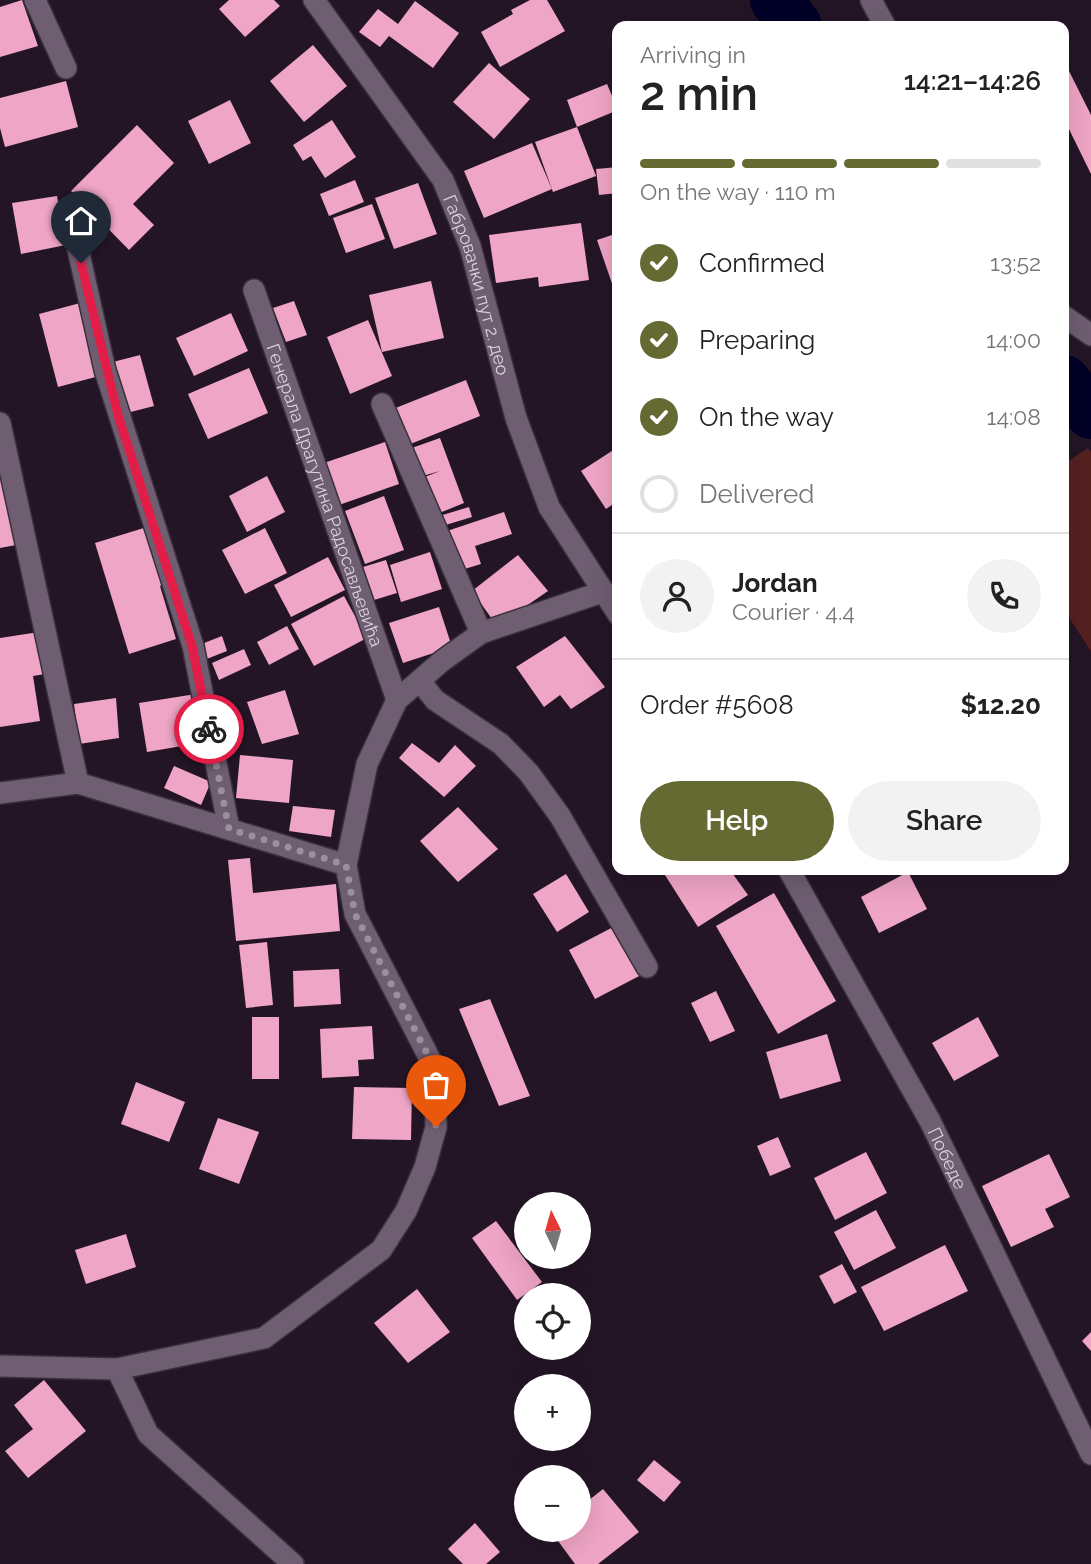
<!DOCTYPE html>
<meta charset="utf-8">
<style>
:root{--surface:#fff;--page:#f2f2f2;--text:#222;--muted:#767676;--line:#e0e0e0;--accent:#656a33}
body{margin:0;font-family:Raleway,sans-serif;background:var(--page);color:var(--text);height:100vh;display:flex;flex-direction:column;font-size:26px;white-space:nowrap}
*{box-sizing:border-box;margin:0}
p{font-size:23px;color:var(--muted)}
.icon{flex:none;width:38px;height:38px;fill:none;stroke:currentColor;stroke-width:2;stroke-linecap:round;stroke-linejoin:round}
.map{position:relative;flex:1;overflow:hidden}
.panel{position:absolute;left:612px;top:21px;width:457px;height:854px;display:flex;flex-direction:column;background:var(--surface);border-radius:14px;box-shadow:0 7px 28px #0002}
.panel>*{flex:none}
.needle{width:46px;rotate:355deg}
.fabs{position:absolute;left:514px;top:1192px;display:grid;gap:14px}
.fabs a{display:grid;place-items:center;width:77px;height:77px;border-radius:50%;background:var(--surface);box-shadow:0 7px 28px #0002;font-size:35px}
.pin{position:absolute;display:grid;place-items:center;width:60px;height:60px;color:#fff;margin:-72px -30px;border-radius:50% 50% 50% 0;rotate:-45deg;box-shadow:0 0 7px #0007}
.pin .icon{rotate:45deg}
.courier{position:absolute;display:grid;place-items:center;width:70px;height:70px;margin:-35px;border:5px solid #e11d48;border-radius:50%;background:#fff;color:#222;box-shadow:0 2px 9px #0007}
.head em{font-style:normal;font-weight:600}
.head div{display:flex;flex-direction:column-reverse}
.head{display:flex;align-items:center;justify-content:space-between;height:119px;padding:0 28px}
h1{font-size:46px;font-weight:600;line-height:52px}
.bar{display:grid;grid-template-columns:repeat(4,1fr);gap:10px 7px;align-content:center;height:84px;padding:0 28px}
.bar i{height:9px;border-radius:5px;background:var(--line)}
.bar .selected{background:var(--accent)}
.bar p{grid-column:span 4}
.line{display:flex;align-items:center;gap:18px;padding:0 28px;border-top:2px solid var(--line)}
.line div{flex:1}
.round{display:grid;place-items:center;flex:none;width:74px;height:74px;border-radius:37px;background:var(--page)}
ol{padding:0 28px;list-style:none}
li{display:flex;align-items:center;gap:21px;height:77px}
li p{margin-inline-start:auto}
li .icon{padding:7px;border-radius:50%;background:var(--accent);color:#fff;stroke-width:4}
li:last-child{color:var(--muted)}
li i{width:38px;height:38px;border:4px solid var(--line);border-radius:50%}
.cta{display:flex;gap:14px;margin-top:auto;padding:14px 28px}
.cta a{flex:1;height:80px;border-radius:42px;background:var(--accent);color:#fff;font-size:28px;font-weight:600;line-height:80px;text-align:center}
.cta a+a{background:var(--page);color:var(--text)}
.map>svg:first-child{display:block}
</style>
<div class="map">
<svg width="1091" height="1564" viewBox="0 0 1091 1564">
<rect width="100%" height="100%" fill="#241526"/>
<path fill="#562121" d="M1088,448L1091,452V651L1064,610V464Z"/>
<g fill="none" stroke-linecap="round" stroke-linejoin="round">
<g stroke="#000027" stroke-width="52">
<path d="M776,0L796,26"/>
<path d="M1064,381L1091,413"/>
</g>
</g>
<g fill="#efa5c5">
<path d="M22,0L38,46L0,57V7Z"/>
<path d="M229,0H274L280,6L245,37L219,9Z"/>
<path d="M530,0H547L565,31L500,67L481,32L513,14L511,10Z"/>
<path d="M415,1L459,33L433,68L389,36L380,47L359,32L378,9L398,24Z"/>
<path d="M313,45L347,86L304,122L270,81Z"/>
<path d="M489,63L530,99L494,139L453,102Z"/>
<path d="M1069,71L1091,115V174L1067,125L1064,126V73Z"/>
<path d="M66,81L78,127L5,147L0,128V98Z"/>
<path d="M607,84L618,110L577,127L567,100Z"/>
<path d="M230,100L251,143L209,164L188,121Z"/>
<path d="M332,120L356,157L325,178L311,156L303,161L293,145Z"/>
<path d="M137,125L174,163L133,204L154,225L129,250L71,191Z"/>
<path d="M577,127L596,176L553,192L535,142Z"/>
<path d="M532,143L552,189L484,218L464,171Z"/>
<path d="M618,167V193L599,195L596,169Z"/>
<path d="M355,180L364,202L329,216L320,194Z"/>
<path d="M418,183L437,234L394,249L375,198Z"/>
<path d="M57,196L66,245L21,254L12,203Z"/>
<path d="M372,204L385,239L346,253L333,218Z"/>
<path d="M581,223L589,280L539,287L538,277L496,283L489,235Z"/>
<path d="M618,233V297L617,298L597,240Z"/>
<path d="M431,281L444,338L382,352L369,295Z"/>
<path d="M294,301L307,335L286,342L273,308Z"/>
<path d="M84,302L103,375L58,387L39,314Z"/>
<path d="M231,313L248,351L194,376L176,338Z"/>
<path d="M368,320L392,376L350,394L327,337Z"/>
<path d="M140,355L154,406L123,414L109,363Z"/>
<path d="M249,368L268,413L208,439L188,394Z"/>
<path d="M466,380L480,416L408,445L393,409Z"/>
<path d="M440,438L464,503L432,516L417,480L440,471L419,477L409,449Z"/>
<path d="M385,442L399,484L339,505L324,463Z"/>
<path d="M618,447V501L606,509L581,471Z"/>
<path d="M6,476L16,545L0,548V477Z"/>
<path d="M267,476L285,512L247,532L229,496Z"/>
<path d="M384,496L404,550L365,564L345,511Z"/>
<path d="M469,507L472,517L439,527L436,517Z"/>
<path d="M504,512L512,534L475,546L481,564L458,571L444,532Z"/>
<path d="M147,527L164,584L160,586L176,639L129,654L95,543Z"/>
<path d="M265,528L287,573L245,594L222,550Z"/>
<path d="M430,552L442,589L401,602L390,565Z"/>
<path d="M518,555L548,591L497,626L472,591Z"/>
<path d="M328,557L345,590L291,617L274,585Z"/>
<path d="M386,560L397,593L374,600L363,567Z"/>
<path d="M344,596L367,638L314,666L291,624Z"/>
<path d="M439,607L452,647L403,663L389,623Z"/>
<path d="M287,626L299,649L269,665L257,642Z"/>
<path d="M39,632L45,674L33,676L40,721L0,727V638Z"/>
<path d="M222,636L227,651L204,660L199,645Z"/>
<path d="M565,636L605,687L571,709L560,695L544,707L516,667Z"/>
<path d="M244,649L251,665L219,680L212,663Z"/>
<path d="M285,690L299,734L262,744L247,702Z"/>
<path d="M196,694L205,742L147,752L139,703Z"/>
<path d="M116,698L119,738L79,744L74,704Z"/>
<path d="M412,743L439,763L455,745L476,766L444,797L399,758Z"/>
<path d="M240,755L293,760L289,803L236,798Z"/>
<path d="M174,766L211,782L201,805L164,788Z"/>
<path d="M293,806L335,810L331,837L289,831Z"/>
<path d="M458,807L498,849L458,882L420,841Z"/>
<path d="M250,858L253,893L336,884L340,931L236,941L228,860Z"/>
<path d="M672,870H730L748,895L698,927L665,875Z"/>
<path d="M908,872L927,909L879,933L861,897Z"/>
<path d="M566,874L589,912L557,932L533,894Z"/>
<path d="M774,893L836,1001L778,1034L716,926Z"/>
<path d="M619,924L645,973L595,999L569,950Z"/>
<path d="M267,942L273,1005L246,1008L239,945Z"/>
<path d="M339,969L341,1004L294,1007L293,971Z"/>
<path d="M716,991L735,1031L710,1042L691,1003Z"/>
<path d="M490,999L530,1096L499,1106L459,1009Z"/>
<rect x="252" y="1017" width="27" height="62"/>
<path d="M978,1017L999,1056L954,1081L932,1043Z"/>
<path d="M372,1026L374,1059L358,1060L359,1076L322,1078L320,1029Z"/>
<path d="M827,1034L841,1081L780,1099L766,1052Z"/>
<path d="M136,1082L185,1102L169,1142L121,1124Z"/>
<path d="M354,1087L412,1088L411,1140L352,1139Z"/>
<path d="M218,1118L259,1132L239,1184L199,1169Z"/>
<path d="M778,1137L791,1167L770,1176L757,1146Z"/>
<path d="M866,1152L887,1193L835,1220L814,1178Z"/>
<path d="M1049,1154L1070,1197L1045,1209L1054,1227L1011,1247L982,1186Z"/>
<path d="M876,1210L896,1248L854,1270L834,1232Z"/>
<path d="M496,1221L542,1282L517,1300L472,1238Z"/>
<path d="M126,1234L136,1267L86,1284L75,1250Z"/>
<path d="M945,1245L968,1291L884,1331L861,1287Z"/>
<path d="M842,1264L857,1292L834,1304L819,1276Z"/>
<path d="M417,1289L450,1332L408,1363L374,1323Z"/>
<path d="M1091,1332V1351L1082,1341Z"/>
<path d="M44,1380L86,1431L28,1478L5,1451L33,1429L14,1405Z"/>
<path d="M654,1460L681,1482L664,1502L637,1480Z"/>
<path d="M603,1489L639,1532L598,1564H575L550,1530H579V1508Z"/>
<path d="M475,1523L500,1552L486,1564H463L448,1549Z"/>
</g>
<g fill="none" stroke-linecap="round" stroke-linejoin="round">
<g stroke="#3a303c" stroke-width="24">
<g id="minor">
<path d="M35,0L66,68"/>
<path id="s1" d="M314,0L443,180L470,246L516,418L549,507L618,614"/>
<path d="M871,0L885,26"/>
<path d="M71,218L105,370L193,646L229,829"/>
<path id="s2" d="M254,290L397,700"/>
<path d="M1064,316L1091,335"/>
<path d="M382,404L481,633"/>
<path d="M0,423L78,783"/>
<path d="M420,681L435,700L501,744L529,773L560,816L647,967"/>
<path d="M0,793L78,783L346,865"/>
<path id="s3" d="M789,870L930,1121L1091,1454"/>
<path d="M0,1366L117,1369L264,1338L381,1250L406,1211L425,1167L436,1127L435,1097L432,1063L355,914L346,865L367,764L397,700L442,661L481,633L602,592"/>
<path d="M117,1369L148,1434L293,1564"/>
</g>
</g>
<use href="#minor" stroke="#6f5d72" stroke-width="21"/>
</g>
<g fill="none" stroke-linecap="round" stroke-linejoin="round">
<path stroke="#9b8f9d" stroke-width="7" stroke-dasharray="0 12.6" d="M209,729L229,829L346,865L355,914L432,1063L436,1127"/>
<path stroke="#e11d48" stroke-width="9" d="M81,263L118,415L192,646L209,729"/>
</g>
<g text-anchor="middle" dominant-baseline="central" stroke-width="7" stroke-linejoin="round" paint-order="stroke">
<g font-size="18" fill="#dbd1dd" stroke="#241526">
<text stroke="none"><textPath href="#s1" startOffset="332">Габровачки пут 2. део</textPath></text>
<text stroke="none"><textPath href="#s2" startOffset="217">Генерала Драгутина Радосављевића</textPath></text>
<text stroke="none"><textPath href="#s3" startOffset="329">Победе</textPath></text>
</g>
</g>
</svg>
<div class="fabs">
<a><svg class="needle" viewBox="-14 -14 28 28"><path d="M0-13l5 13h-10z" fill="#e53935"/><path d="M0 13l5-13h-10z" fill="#767676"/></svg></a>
<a><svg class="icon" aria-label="locate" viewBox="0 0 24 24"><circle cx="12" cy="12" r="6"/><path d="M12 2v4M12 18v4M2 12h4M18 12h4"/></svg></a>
<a>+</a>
<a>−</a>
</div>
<div class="pin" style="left:436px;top:1127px;background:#ea580c"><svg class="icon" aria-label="bag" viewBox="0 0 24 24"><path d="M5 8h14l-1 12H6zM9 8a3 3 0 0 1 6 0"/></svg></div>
<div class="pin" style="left:81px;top:263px;background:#1f2937"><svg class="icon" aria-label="home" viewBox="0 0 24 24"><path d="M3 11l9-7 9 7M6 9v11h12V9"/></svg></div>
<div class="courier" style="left:209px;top:729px"><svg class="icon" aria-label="bike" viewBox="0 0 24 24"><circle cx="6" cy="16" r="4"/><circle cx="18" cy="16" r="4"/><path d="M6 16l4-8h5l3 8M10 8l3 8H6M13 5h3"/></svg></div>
<section class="panel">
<div class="head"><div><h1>2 min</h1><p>Arriving in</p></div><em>14:21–14:26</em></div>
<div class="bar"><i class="selected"></i><i class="selected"></i><i class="selected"></i><i></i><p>On the way · 110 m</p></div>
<ol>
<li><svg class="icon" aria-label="check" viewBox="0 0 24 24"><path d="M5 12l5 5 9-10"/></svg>Confirmed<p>13:52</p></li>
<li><svg class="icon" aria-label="check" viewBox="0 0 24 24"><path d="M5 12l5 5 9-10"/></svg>Preparing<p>14:00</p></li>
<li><svg class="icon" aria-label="check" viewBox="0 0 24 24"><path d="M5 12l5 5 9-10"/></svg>On the way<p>14:08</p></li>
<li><i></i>Delivered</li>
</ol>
<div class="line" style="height:126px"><a class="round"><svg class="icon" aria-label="person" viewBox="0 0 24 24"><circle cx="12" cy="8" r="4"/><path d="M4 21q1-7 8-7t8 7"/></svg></a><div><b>Jordan</b><p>Courier · 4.4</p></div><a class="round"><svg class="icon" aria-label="phone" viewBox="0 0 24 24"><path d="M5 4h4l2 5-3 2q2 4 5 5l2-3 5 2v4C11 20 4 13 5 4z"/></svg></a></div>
<div class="line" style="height:91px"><div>Order #5608</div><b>$12.20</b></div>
<div class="cta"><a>Help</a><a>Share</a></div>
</section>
</div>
